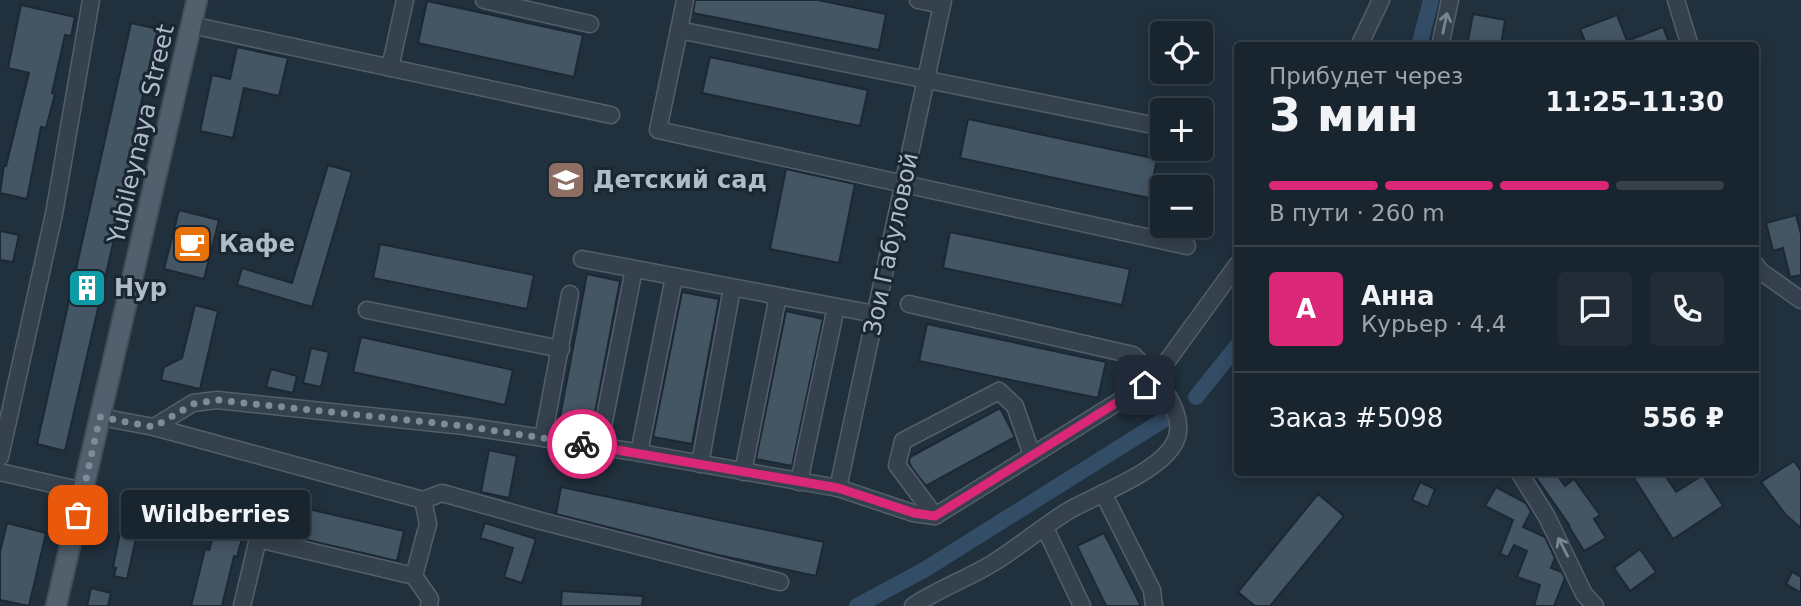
<!DOCTYPE html>
<html lang="ru">
<meta charset="utf-8">
<style>
:root{--surface:#18242e;--page:#212c36;--text:#f1f3f6;--muted:#9fa4aa;--line:#36414a;--accent:#db2777}
body{margin:0;font-family:"DejaVu Sans",sans-serif;background:var(--page);color:var(--text);height:100vh;display:flex;flex-direction:column;font-size:26px;white-space:nowrap}
*{box-sizing:border-box;margin:0}
p{font-size:23px;color:var(--muted)}
.icon{flex:none;width:38px;height:38px;fill:none;stroke:currentColor;stroke-width:2;stroke-linecap:round;stroke-linejoin:round}
.map{position:relative;flex:1;overflow:hidden}
.side{position:absolute;left:1234px;top:42px;width:525px;height:434px;display:flex;flex-direction:column;background:var(--surface);border-radius:7px;box-shadow:0 4px 18px #0003,0 0 0 2px var(--line)}
.side>*{flex:none}
.controls{position:absolute;left:1150px;top:21px;display:grid;gap:14px}
.controls a{display:grid;place-items:center;width:63px;height:63px;border-radius:7px;background:var(--surface);box-shadow:0 4px 18px #0003,0 0 0 2px var(--line);font-size:35px}
.pin{position:absolute;display:grid;place-items:center;width:60px;height:60px;color:#fff;margin:-30px;border-radius:14px;box-shadow:0 4px 10px #0006}
.courier{position:absolute;display:grid;place-items:center;width:70px;height:70px;margin:-35px;border:5px solid #db2777;border-radius:50%;background:#fff;color:#222;box-shadow:0 2px 9px #0007}
.bubble{position:absolute;height:49px;border-radius:7px;background:var(--surface);box-shadow:0 4px 18px #0003,0 0 0 2px var(--line);font-size:23px;font-weight:800;line-height:49px;text-align:center}
.head em{font-style:normal;font-weight:800}
.head div{display:flex;flex-direction:column-reverse}
.head{display:flex;align-items:center;justify-content:space-between;height:119px;padding:0 35px}
h1{font-size:46px;font-weight:800;line-height:52px}
.bar{display:grid;grid-template-columns:repeat(4,1fr);gap:10px 7px;align-content:center;height:84px;padding:0 35px}
.bar i{height:9px;border-radius:5px;background:var(--line)}
.bar .active{background:var(--accent)}
.bar p{grid-column:span 4}
.line{display:flex;align-items:center;gap:18px;padding:0 35px;border-top:2px solid var(--line)}
.line div{flex:1}
.round{display:grid;place-items:center;flex:none;width:74px;height:74px;border-radius:7px;background:var(--page)}
.map>svg:first-child{display:block}
</style>
<div class="map">
<svg width="1801" height="606" viewBox="0 0 1801 606">
<rect width="100%" height="100%" fill="#20303d"/>
<g fill="none" stroke-linecap="round" stroke-linejoin="round">
<g stroke="#334d66" stroke-width="16">
<path d="M1419,46L1431,0"/>
<path d="M1196,397L1237,346"/>
<path d="M857,606L924,570L1165,419"/>
</g>
</g>
<g fill="#445564" stroke="#1c2834" stroke-width="2">
<path d="M695,0H818L886,14L879,50L693,13Z"/>
<path d="M427,1L583,35L574,77L418,43Z"/>
<path d="M21,5L75,17L71,36L65,35L52,93L55,94L46,128L41,127L27,199L0,193L4,165L6,166L29,73L8,68Z"/>
<path d="M1473,14L1505,20L1501,46H1467Z"/>
<path d="M1617,15L1627,41L1663,27L1669,42L1660,46H1587L1580,29Z"/>
<path d="M131,23L158,29L133,139L137,140L65,451L37,444Z"/>
<path d="M237,47L288,58L279,96L244,88L233,138L200,131L212,75L230,79Z"/>
<path d="M710,57L868,90L860,126L702,93Z"/>
<path d="M968,119L1157,159L1149,198L960,158Z"/>
<path d="M328,165L352,172L312,307L237,285L242,268L292,283Z"/>
<path d="M786,169L855,184L839,263L770,249Z"/>
<path d="M179,210L219,220L204,279L164,269Z"/>
<path d="M1796,215L1801,234V275L1790,277L1783,248L1773,251L1766,223Z"/>
<path d="M0,231L19,235L13,262L0,260Z"/>
<path d="M950,232L1130,269L1122,305L943,268Z"/>
<path d="M380,244L534,275L527,309L373,278Z"/>
<path d="M587,274L620,281L592,429L559,422Z"/>
<path d="M682,292L719,299L692,444L653,437Z"/>
<path d="M195,305L218,311L200,389L161,380L164,367L182,358Z"/>
<path d="M786,311L823,319L792,466L756,459Z"/>
<path d="M927,324L1106,362L1098,398L919,361Z"/>
<path d="M361,337L513,370L505,405L353,372Z"/>
<path d="M311,348L329,352L321,387L303,383Z"/>
<path d="M271,369L297,376L293,393L266,387Z"/>
<path d="M1000,408L1015,437L926,486L912,468L909,462L910,457Z"/>
<path d="M489,450L517,456L509,498L481,492Z"/>
<path d="M1794,461L1801,471V528L1786,515L1761,482Z"/>
<path d="M1532,472H1555L1565,486L1574,479L1600,515L1594,519L1606,538L1584,551L1568,525L1570,526Z"/>
<path d="M1630,472H1663L1676,492L1703,475L1723,506L1673,539Z"/>
<path d="M1420,482L1435,489L1428,507L1412,500Z"/>
<path d="M561,487L824,542L816,576L718,555L556,514Z"/>
<path d="M1496,487L1526,503L1531,512L1523,527L1545,537L1555,558L1551,568L1562,572L1565,578L1554,606H1534L1540,585L1517,577L1527,551L1514,545L1508,557L1500,554L1513,520L1485,506Z"/>
<path d="M1318,494L1344,516L1270,606H1255L1238,592Z"/>
<path d="M252,496L404,531L397,561L260,529L248,528L246,536L243,535L237,557L234,556L222,606H191L205,549L209,550L222,506L248,512Z"/>
<path d="M124,512L141,516L127,579L114,576L116,568L113,567Z"/>
<path d="M7,523L46,533L29,606L0,600V552Z"/>
<path d="M485,523L536,539L522,583L504,577L513,548L480,538Z"/>
<path d="M1104,533L1141,606H1106L1077,546Z"/>
<path d="M1640,549L1656,572L1630,591L1614,568Z"/>
<path d="M1792,572L1801,577V593L1786,584Z"/>
<path d="M91,588L111,593L108,606H87Z"/>
<path d="M562,591L643,596L642,606H561Z"/>
</g>
<g fill="none" stroke-linecap="round" stroke-linejoin="round">
<g stroke="#535f6b" stroke-width="19">
<g id="minor">
<path d="M484,0L590,24"/>
<path d="M918,0L942,5"/>
<path d="M1676,0L1690,46"/>
<path d="M191,25L611,115"/>
<path d="M679,30L685,0"/>
<path d="M1359,46L1381,0"/>
<path d="M1440,46L1450,0"/>
<path d="M390,68L405,0"/>
<path d="M1162,127L679,30L658,130L1187,246"/>
<path d="M582,259L875,314"/>
<path d="M1755,264L1760,271L1801,300"/>
<path d="M909,304L1133,355C1152,373 1185,408 1177,437C1167,470 1097,494 1068,511C1042,527 1019,547 993,563C967,579 938,589 913,606"/>
<path d="M367,310L561,349"/>
<path d="M100,417L154,427L193,403L217,400L464,426L629,451L838,488L913,513L935,516L1145,385L1165,364L1237,265"/>
<path d="M154,427L423,500L428,524L414,576L430,599L429,606"/>
<path d="M543,438L570,294"/>
<path d="M599,447L634,269"/>
<path d="M639,453L674,277"/>
<path d="M0,457L54,214L91,0"/>
<path d="M700,464L732,288"/>
<path d="M0,472L83,491"/>
<path d="M743,472L778,296"/>
<path d="M1519,472L1547,517L1584,594L1595,606"/>
<path d="M799,482L836,307"/>
<path d="M838,488L943,0"/>
<path d="M1103,493L1152,590L1154,606"/>
<path d="M423,500L442,493L541,521L780,582"/>
<path d="M935,516L897,465L903,441L999,391L1015,406L1032,455"/>
<path d="M1045,528L1082,606"/>
<path d="M242,606L258,539L414,576"/>
</g>
</g>
<g stroke="#414d59" stroke-width="23">
<path id="major" d="M56,606L197,0"/>
</g>
<use href="#minor" stroke="#35414d" stroke-width="16"/>
<use href="#major" stroke="#52606e" stroke-width="19"/>
</g>
<defs><path id="oneway-shaft" d="M-6 0H5M1.5-3L5.5 0L1.5 3" fill="none" stroke-width="1.6" stroke-linecap="round" stroke-linejoin="round" transform="scale(1.75)"/></defs>
<g stroke="#798591">
<use href="#oneway-shaft" transform="translate(1445 23) rotate(-78)"/>
<use href="#oneway-shaft" transform="translate(1563 547) rotate(-117)"/>
</g>
<g fill="none" stroke-linecap="round" stroke-linejoin="round">
<path stroke="#7e8b98" stroke-width="7" stroke-dasharray="0 12.6" d="M78,515L100,417L154,427L193,404L218,400L245,403L464,426L582,444"/>
<path stroke="#db2777" stroke-width="9" d="M582,444L838,488L914,513L935,516L1145,385"/>
</g>
<defs>
<g id="school-square" transform="scale(2.0125)"><rect x="-9" y="-9" width="18" height="18" rx="4" fill="#8d6e63" stroke="#1a2632"/><path d="M0-5L7-2L0 1L-7-2ZM-4 1L0 2.5L4 1V4Q0 6-4 4Z" fill="#fff"/></g>
<g id="cafe-square" transform="scale(2.0125)"><rect x="-9" y="-9" width="18" height="18" rx="4" fill="#e8710a" stroke="#1a2632"/><path d="M-5.5-4.5H6V0H3Q3 3.5 0 3.5H-2.5Q-5.5 3.5-5.5 0ZM3-3.2v2h1.7v-2ZM-6 4.5H4V6H-6Z" fill="#fff"/></g>
<g id="building-square" transform="scale(2.0125)"><rect x="-9" y="-9" width="18" height="18" rx="4" fill="#0f9aa8" stroke="#1a2632"/><path d="M-4-6H4V6H1V3H-1V6H-4ZM-2.5-4.3h1.7v1.8h-1.7ZM.8-4.3h1.7v1.8H.8ZM-2.5-1h1.7V.8h-1.7ZM.8-1h1.7V.8H.8Z" fill="#fff"/></g>
</defs>
<g fill-rule="evenodd">
<use href="#school-square" x="566" y="180"/>
<use href="#cafe-square" x="192" y="244"/>
<use href="#building-square" x="87" y="288"/>
</g>
<g text-anchor="middle" dominant-baseline="central" stroke-width="6" stroke-linejoin="round" paint-order="stroke">
<g font-size="24" fill="#b0bcc9" stroke="#1a2632">
<text transform="translate(141 134) rotate(-77)">Yubileynaya Street</text>
<text transform="translate(891 244) rotate(-78)">Зои Габуловой</text>
</g>
<g font-size="24" font-weight="bold" fill="#b0bcc9" stroke="#1a2632" text-anchor="start">
<text x="593" y="180">Детский сад</text>
<text x="219" y="244">Кафе</text>
<text x="114" y="288">Нур</text>
</g>
</g>
</svg>
<div class="controls">
<a><svg class="icon" aria-label="locate" viewBox="0 0 24 24"><circle cx="12" cy="12" r="6"/><path d="M12 2v4M12 18v4M2 12h4M18 12h4"/></svg></a>
<a>+</a>
<a>−</a>
</div>
<div class="pin" style="left:78px;top:515px;background:#ea580c"><svg class="icon" aria-label="bag" viewBox="0 0 24 24"><path d="M5 8h14l-1 12H6zM9 8a3 3 0 0 1 6 0"/></svg></div>
<div class="pin" style="left:1145px;top:385px;background:#1f2937"><svg class="icon" aria-label="home" viewBox="0 0 24 24"><path d="M3 11l9-7 9 7M6 9v11h12V9"/></svg></div>
<div class="courier" style="left:582px;top:444px"><svg class="icon" aria-label="bike" viewBox="0 0 24 24"><circle cx="6" cy="16" r="4"/><circle cx="18" cy="16" r="4"/><path d="M6 16l4-8h5l3 8M10 8l3 8H6M13 5h3"/></svg></div>
<div class="bubble" style="left:121px;top:490px;width:189px">Wildberries</div>
<section class="side">
<div class="head"><div><h1>3 мин</h1><p>Прибудет через</p></div><em>11:25–11:30</em></div>
<div class="bar"><i class="active"></i><i class="active"></i><i class="active"></i><i></i><p>В пути · 260 m</p></div>
<div class="line" style="height:126px"><b class="round" style="background:var(--accent);color:#fff">А</b><div><b>Анна</b><p>Курьер · 4.4</p></div><a class="round"><svg class="icon" aria-label="chat" viewBox="0 0 24 24"><path d="M4 5h16v11H9l-5 4z"/></svg></a><a class="round"><svg class="icon" aria-label="phone" viewBox="0 0 24 24"><path d="M5 4h4l2 5-3 2q2 4 5 5l2-3 5 2v4C11 20 4 13 5 4z"/></svg></a></div>
<div class="line" style="height:91px"><div>Заказ #5098</div><b>556 ₽</b></div>
</section>
</div>
